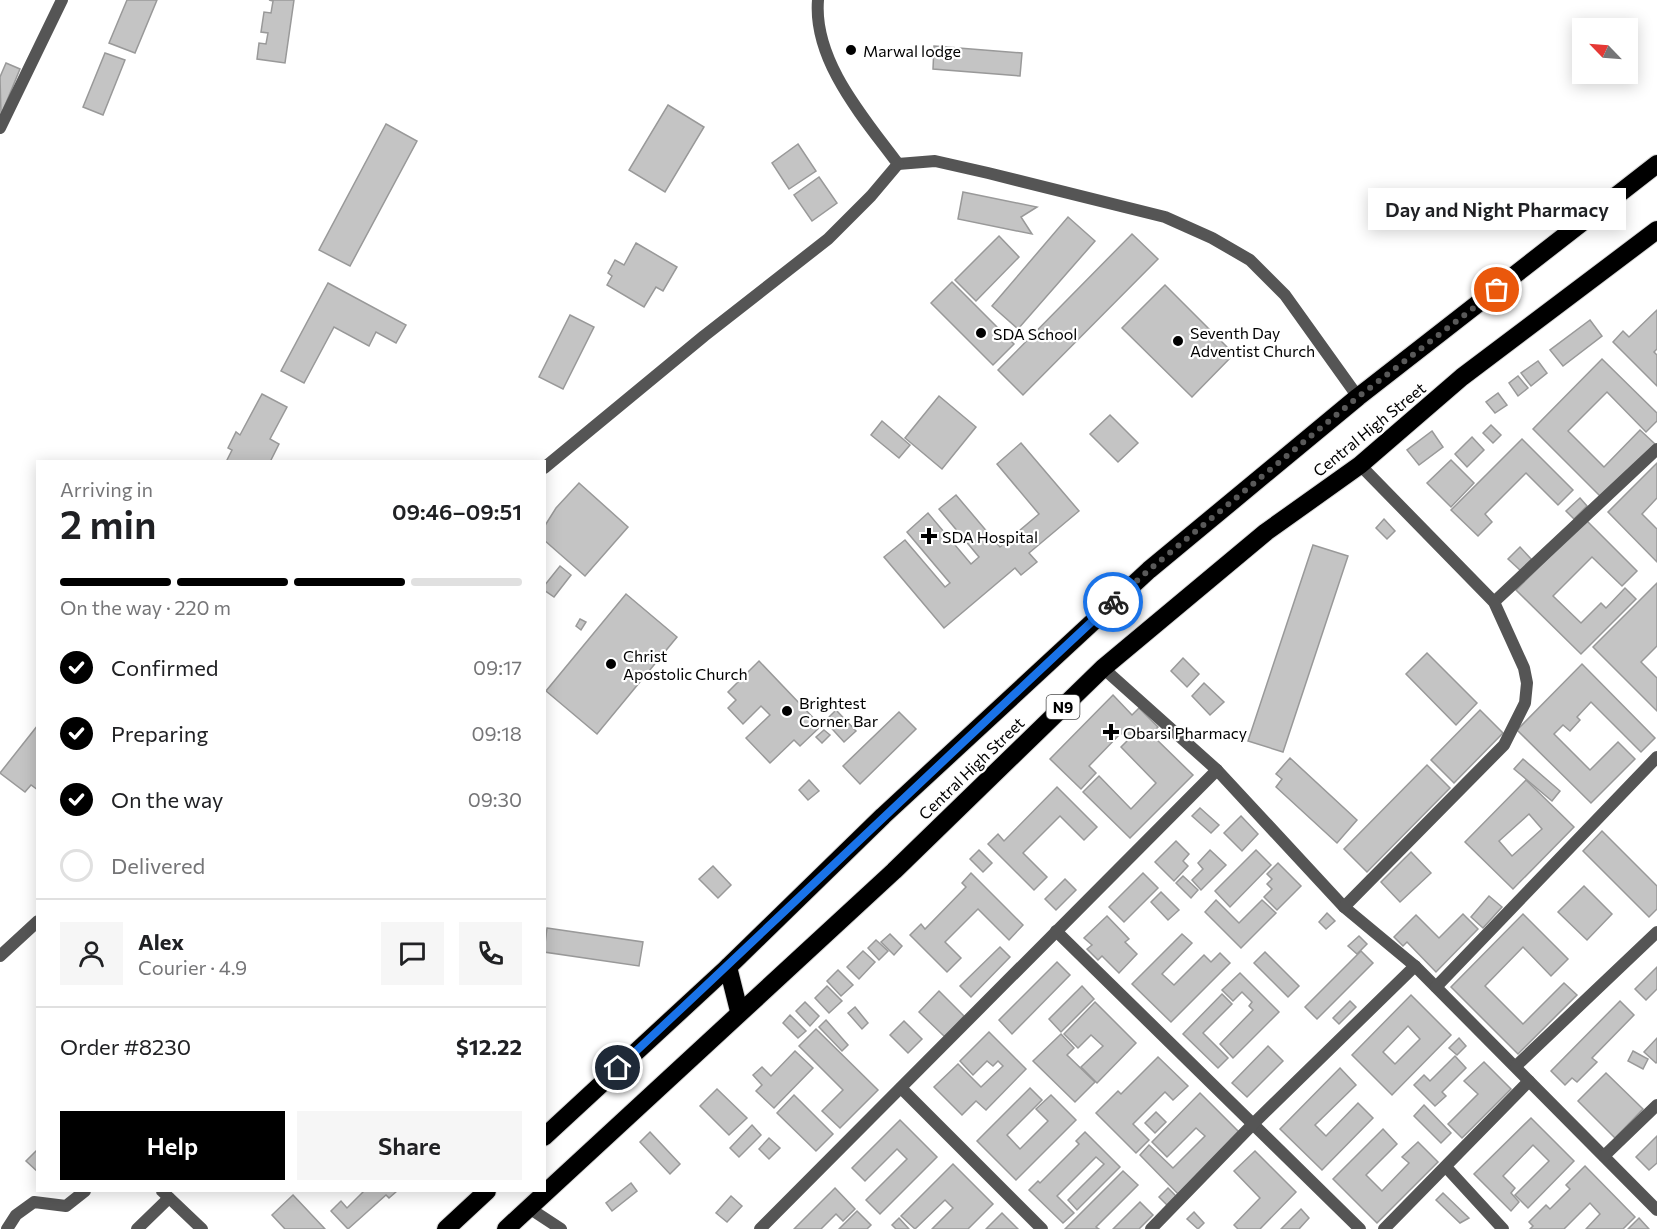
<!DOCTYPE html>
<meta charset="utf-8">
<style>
:root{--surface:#fff;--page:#f6f6f6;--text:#202124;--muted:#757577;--line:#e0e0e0;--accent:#000}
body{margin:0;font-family:Commissioner,sans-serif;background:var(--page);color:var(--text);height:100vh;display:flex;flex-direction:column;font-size:22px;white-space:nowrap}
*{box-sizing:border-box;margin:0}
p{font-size:20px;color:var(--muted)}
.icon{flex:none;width:33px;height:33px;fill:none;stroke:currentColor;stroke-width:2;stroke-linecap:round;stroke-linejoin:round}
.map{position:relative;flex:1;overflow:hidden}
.sheet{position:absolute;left:36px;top:460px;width:510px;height:732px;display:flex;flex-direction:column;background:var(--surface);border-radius:0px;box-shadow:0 3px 15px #0003}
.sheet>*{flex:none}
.needle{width:39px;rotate:295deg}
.tools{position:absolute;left:1572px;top:18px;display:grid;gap:12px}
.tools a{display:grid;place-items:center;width:66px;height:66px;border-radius:0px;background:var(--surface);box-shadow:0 3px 15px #0003;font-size:30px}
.pin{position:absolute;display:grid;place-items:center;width:51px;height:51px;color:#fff;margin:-26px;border:3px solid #fff;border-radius:50%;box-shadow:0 2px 6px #0007}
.courier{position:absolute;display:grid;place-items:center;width:60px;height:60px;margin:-30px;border:4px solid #1a73e8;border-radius:50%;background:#fff;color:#222;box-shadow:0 2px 8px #0007}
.bubble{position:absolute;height:42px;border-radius:0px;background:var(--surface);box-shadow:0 3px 15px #0003;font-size:20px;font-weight:600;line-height:42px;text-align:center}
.overview em{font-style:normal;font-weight:600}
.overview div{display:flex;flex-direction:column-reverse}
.overview{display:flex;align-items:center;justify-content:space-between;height:102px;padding:0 24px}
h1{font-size:39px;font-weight:600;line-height:45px}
.bar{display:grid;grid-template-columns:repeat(4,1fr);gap:9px 6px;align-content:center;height:72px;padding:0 24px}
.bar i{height:8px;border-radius:4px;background:var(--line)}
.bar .current{background:var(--accent)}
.bar p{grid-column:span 4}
.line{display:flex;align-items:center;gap:15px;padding:0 24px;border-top:2px solid var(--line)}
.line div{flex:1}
.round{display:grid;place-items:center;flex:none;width:63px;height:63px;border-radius:0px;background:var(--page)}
ol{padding:0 24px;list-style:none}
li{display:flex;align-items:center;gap:18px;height:66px}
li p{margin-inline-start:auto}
li .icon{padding:6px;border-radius:50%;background:var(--accent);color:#fff;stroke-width:4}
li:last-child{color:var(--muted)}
li i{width:33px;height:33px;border:3px solid var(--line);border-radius:50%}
.cta{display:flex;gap:12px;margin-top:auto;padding:12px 24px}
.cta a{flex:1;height:69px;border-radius:0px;background:var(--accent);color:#fff;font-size:24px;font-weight:600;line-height:69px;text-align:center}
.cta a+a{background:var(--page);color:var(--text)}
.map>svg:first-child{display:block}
</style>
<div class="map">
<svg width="1657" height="1229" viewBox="0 0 1657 1229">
<rect width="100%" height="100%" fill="#fff"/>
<g fill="#c4c4c4" stroke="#999" stroke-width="1.5" fill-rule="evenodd">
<path d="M127,0H157L135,53L109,43Z"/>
<path d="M269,0H294L285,63L257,59L259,43L266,44L268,33L261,32L264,12L271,13L273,1Z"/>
<path d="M934,46L1022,53L1020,76L933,69Z"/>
<path d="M105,53L125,60L103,115L83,107Z"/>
<path d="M6,63L20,69L1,115L0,77Z"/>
<path d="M668,105L704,127L665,192L629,170Z"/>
<path d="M386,124L417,141L350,266L319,250Z"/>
<path d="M798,144L816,171L789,189L772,163Z"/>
<path d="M819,177L837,203L812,221L794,195Z"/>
<path d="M963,192L1037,207L1021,217L1032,234L958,219Z"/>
<path d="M1068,217L1095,241L1018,329L992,306Z"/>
<path d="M1132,234L1158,259L1023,395L998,370Z"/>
<path d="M999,236L1019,257L976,301L955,280Z"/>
<path d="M636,243L677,267L663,291L656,287L644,307L607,285L612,276L608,273L615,260L624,265Z"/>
<path d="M952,282L1014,344L993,365L931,303Z"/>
<path d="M328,283L406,325L396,343L376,332L369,346L334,327L304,383L281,371Z"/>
<path d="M1165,285L1234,354L1192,397L1122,328Z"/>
<path d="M1657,310V349L1654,352L1657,355V386L1613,342L1623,331L1629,337Z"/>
<path d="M570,315L594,327L563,389L539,377Z"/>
<path d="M1590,320L1602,336L1563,366L1550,350Z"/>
<path d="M1602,359L1657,413V421L1646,432L1607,392L1568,431L1604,467L1640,430L1655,444L1602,498L1533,429Z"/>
<path d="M1538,361L1547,373L1531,386L1521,373Z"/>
<path d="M1518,376L1528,388L1518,396L1509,383Z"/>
<path d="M1498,393L1507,405L1495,413L1486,402Z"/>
<path d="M262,394L287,407L270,439L279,444L270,462H226L232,450L228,448L236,432L240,435Z"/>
<path d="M939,396L976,427L942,469L905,438Z"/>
<path d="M1110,415L1138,443L1118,462L1090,434Z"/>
<path d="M882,421L910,445L899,458L871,435Z"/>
<path d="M1491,425L1501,435L1493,443L1483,433Z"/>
<path d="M1432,431L1443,447L1419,465L1407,450Z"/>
<path d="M1472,437L1484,450L1467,467L1455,454Z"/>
<path d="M1522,439L1573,490L1558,505L1526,473L1485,514L1492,522L1478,536L1451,510Z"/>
<path d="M1021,443L1079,511L1029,553L1037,562L1021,575L1015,568L944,628L884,557L905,540L945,587L950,583L907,532L928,513L971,564L979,557L939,509L956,495L1000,547L1039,514L997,464Z"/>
<path d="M1451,460L1474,483L1451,507L1427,483Z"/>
<path d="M1657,463V498L1642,514L1657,529V562L1608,512Z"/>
<path d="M579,483L628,527L585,576L544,540V527L556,508Z"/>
<path d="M1580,498L1587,506L1574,519L1566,511Z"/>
<path d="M1384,519L1395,531L1387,539L1376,528Z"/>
<path d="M1586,520L1637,571L1622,586L1592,557L1553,596L1581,623L1601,603L1606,608L1625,588L1636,599L1581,654L1516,590Z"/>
<path d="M1313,545L1348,556L1283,752L1248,741Z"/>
<path d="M1520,547L1532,560L1521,571L1508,559Z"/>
<path d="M560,566L571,575L554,597L544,590V586Z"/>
<path d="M1657,583V646L1641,662L1657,678V711L1593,647Z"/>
<path d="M626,594L677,637L597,734L546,691Z"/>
<path d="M580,619L586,622L581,630L576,626Z"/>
<path d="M1427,653L1477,703L1456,725L1406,674Z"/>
<path d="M1183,658L1199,674L1187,687L1171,671Z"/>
<path d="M759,661L821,726L800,746L794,740L770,763L746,738L770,715L761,706L743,724L728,708L736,700L728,692Z"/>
<path d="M1582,664L1655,738L1641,752L1591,702L1577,717L1580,720L1570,731L1563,725L1554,734L1590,770L1618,742L1635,759L1591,803L1517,730Z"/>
<path d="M1204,683L1224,702L1210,715L1192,696Z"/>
<path d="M1113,695L1132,715L1139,708L1158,727L1151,734L1193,775L1130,838L1083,792L1099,776L1131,809L1156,783L1121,747L1128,740L1121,733L1089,766L1096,773L1081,789L1050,759Z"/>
<path d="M836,710L856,731L844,742L825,721Z"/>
<path d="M1480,710L1503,733L1454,783L1431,760Z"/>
<path d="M899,712L916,729L860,784L843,766Z"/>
<path d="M38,725V790L31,785L25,792L0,773Z"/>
<path d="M824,730L830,735L822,743L816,737Z"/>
<path d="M1290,758L1357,820L1337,843L1276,787L1282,779L1276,774Z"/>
<path d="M1523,759L1560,791L1552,801L1514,769Z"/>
<path d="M1427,765L1450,788L1367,872L1344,849Z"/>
<path d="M809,780L819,791L808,800L799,790Z"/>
<path d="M1526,780L1574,827L1513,889L1465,842ZM1529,814L1542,829L1512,856L1499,841Z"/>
<path d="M1057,787L1097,827L1084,840L1060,816L1023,853L1047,877L1034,890L988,844L998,834L1004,841Z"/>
<path d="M1200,808L1219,825L1211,833L1192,816Z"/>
<path d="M1241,816L1258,834L1242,851L1224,833Z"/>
<path d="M1602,831L1657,886V909L1649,917L1583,851Z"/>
<path d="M1176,841L1189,854L1183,861L1188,866L1174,881L1155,862Z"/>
<path d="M979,850L992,863L983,872L970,859Z"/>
<path d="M1210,850L1226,865L1201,890L1192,880L1203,869L1198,863Z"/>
<path d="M1256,850L1271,865L1230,907L1215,891Z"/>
<path d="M1411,852L1431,873L1400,902L1381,882Z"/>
<path d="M1278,863L1301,886L1277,910L1264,897L1272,889L1267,884L1272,879L1267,874Z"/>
<path d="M713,866L731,885L718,898L699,879Z"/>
<path d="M971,873L1023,925L1009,940L978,909L945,942L961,958L947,972L910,935L921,924L925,929L966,887L962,883Z"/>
<path d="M1143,873L1158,888L1124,922L1109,907Z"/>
<path d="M1183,876L1198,890L1191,898L1176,883Z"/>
<path d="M1065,879L1076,890L1056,910L1045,899Z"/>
<path d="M1584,886L1612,914L1587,940L1558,912Z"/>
<path d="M1161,892L1179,910L1168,920L1151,902Z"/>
<path d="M1489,896L1502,907L1483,928L1471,917Z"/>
<path d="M1216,900L1239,923L1262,900L1276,913L1241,948L1205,912Z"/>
<path d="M1327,913L1335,921L1326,929L1319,922Z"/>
<path d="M1463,914L1478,929L1436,972L1407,942L1403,946L1394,937L1416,915L1439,938Z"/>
<path d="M1523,914L1568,959L1551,976L1523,947L1485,986L1523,1024L1564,983L1577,995L1518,1054L1451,987Z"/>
<path d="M1107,916L1129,939L1125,942L1137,954L1119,973L1102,956L1098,960L1087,949L1092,945L1084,938Z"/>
<path d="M547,928L643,942L639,966L544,952Z"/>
<path d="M890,934L902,946L894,955L881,942Z"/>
<path d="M1182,934L1192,943L1162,974L1174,985L1204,955L1211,962L1220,953L1230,963L1171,1022L1132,984Z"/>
<path d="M1359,936L1367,944L1357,954L1348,946Z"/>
<path d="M876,940L888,951L879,960L868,948Z"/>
<path d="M1000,947L1010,957L971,997L960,986Z"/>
<path d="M863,951L875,962L859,979L847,967Z"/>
<path d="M1361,951L1373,963L1317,1019L1305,1007Z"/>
<path d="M1265,952L1299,986L1288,997L1254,963Z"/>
<path d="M1057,962L1070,975L1012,1034L999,1020Z"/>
<path d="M1657,967V989L1646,1000L1635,989Z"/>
<path d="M838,970L853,985L841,996L827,981Z"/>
<path d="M1240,973L1279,1012L1233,1058L1220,1044L1253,1010L1249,1006L1252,1002L1242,992L1233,1001L1222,990Z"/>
<path d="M827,986L842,1001L829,1013L815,998Z"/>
<path d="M1082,986L1094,999L1061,1032L1049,1019Z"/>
<path d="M939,991L964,1016L945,1037L919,1012Z"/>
<path d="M1222,994L1232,1004L1203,1033L1228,1058L1218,1068L1183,1034Z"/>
<path d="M1411,995L1451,1035L1392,1095L1352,1055ZM1408,1026L1420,1039L1395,1064L1383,1052Z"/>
<path d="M1350,1001L1356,1007L1339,1024L1333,1018Z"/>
<path d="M1620,1001L1634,1015L1592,1058L1597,1062L1577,1082L1572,1078L1565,1085L1551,1071Z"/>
<path d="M805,1002L819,1016L810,1026L796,1011Z"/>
<path d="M1095,1002L1136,1043L1097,1083L1081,1067L1103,1046L1091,1035L1078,1048L1064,1034Z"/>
<path d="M855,1007L868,1023L862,1029L848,1013Z"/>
<path d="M790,1015L806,1031L798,1038L783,1023Z"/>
<path d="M826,1020L848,1045L842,1051L819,1027Z"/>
<path d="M904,1021L922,1039L908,1053L890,1035Z"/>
<path d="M816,1029L878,1090L840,1128L822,1111L843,1090L799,1046Z"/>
<path d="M989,1032L1026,1069L986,1110L976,1101L962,1115L934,1087L958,1064L981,1087L1003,1066L998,1061L993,1066L987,1061L973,1075L960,1061Z"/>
<path d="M1061,1034L1074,1048L1067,1055L1095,1082L1075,1102L1033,1061Z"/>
<path d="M1459,1038L1466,1046L1457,1055L1449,1048Z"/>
<path d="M1657,1038V1062L1656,1063L1644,1052Z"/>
<path d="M1268,1046L1283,1061L1247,1097L1232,1083Z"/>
<path d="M795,1051L813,1068L774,1108L756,1091L762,1085L753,1075L762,1067L771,1076Z"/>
<path d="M1633,1051L1648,1059L1643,1069L1628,1061Z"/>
<path d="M1455,1056L1466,1068L1442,1092L1446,1096L1435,1106L1414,1085L1424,1075L1430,1081Z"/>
<path d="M1158,1057L1188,1086L1173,1100L1165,1092L1133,1124L1149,1140L1136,1153L1096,1113L1118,1091L1121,1094Z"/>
<path d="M1484,1062L1511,1089L1462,1138L1448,1124L1478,1094L1464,1081Z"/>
<path d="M1340,1068L1356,1085L1315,1125L1326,1136L1358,1103L1373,1118L1322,1170L1280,1129Z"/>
<path d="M1606,1073L1643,1109L1615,1138L1578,1101Z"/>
<path d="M1030,1088L1042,1100L1007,1135L1020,1149L1048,1121L1036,1109L1051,1095L1076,1120L1016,1180L977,1141Z"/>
<path d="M717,1089L747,1118L729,1135L700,1106Z"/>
<path d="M1200,1093L1239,1132L1178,1194L1140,1155L1149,1145L1173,1168L1205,1136L1196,1128L1167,1157L1152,1142Z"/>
<path d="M794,1095L833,1134L816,1151L777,1113Z"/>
<path d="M1424,1105L1451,1133L1441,1143L1414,1116Z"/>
<path d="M1156,1112L1166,1122L1155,1133L1145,1123Z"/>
<path d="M1531,1118L1574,1161L1528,1208L1515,1195L1549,1161L1533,1145L1503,1176L1515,1188L1511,1193L1519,1202L1511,1211L1474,1174Z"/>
<path d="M900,1120L937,1157L880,1214L866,1200L907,1159L897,1149L865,1181L852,1168Z"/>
<path d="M752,1125L761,1135L739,1157L730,1148Z"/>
<path d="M1383,1129L1397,1144L1366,1175L1382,1191L1409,1163L1402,1157L1418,1142L1438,1162L1377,1223L1333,1179Z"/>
<path d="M650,1132L680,1164L670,1174L640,1142Z"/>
<path d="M1085,1132L1120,1167L1077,1210L1068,1200L1104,1164L1096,1157L1057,1196L1074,1213L1063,1223L1029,1190L1038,1181L1040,1183L1079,1144L1076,1141Z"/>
<path d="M1657,1136V1163L1649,1170L1636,1157Z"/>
<path d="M769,1138L780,1148L769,1159L759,1149Z"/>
<path d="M38,1149V1172L26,1161Z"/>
<path d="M1255,1151L1296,1192L1260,1229H1238L1234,1225L1260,1198L1234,1171Z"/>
<path d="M953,1164L993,1204L968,1229H932L953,1208L945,1200L915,1229L901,1216Z"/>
<path d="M1585,1166L1635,1217L1623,1229H1586L1600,1214L1590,1203L1564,1229H1530L1533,1226L1529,1222L1546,1205L1550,1209L1570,1189L1566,1185Z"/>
<path d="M1123,1171L1138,1185L1096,1227L1099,1229H1065Z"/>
<path d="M631,1183L637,1191L612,1211L606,1203Z"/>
<path d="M835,1188L855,1209L843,1221L836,1214L821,1229H794Z"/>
<path d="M1168,1188L1176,1196L1167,1205L1159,1197Z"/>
<path d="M364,1191H397L389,1198L386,1195L348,1229L331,1211L341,1201L347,1208Z"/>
<path d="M1443,1193L1469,1218L1460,1223L1436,1200Z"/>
<path d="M293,1195L325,1229H285L272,1215Z"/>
<path d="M731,1196L742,1206L727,1222L716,1213Z"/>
<path d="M1140,1202L1153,1215L1139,1229H1113Z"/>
<path d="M1301,1209L1309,1218L1299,1229H1281Z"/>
<path d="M857,1211L871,1225L867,1229H839Z"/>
<path d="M1194,1212L1204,1223L1198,1229L1187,1219Z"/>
<path d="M1002,1213L1018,1229H986Z"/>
<path d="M899,1218L909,1229H896L892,1225Z"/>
<path d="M1639,1218L1649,1229H1628Z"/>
</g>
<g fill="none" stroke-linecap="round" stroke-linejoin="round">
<g stroke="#dbdbdb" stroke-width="20">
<g id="highway">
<path d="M728,967L739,1011"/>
<path d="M544,1137L728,967L883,816L1149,570L1358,397L1657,164"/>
<path d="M446,1229L487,1191"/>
<path d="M506,1229L894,871L1103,668L1266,532L1360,465L1462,377L1657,230"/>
</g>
</g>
<g stroke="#555" stroke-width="12">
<path d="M162,1191L202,1229"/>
<path d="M7,1229L16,1215L34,1202L66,1206L85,1191"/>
<path d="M137,1229L169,1198"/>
</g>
<g stroke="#555" stroke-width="12">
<path d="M0,128L62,0"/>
<path d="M898,164L935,161L988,173L1165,217L1212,238L1250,260L1285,295L1358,397"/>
<path d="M544,468L704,336L828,239L871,196L898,164C864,118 813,61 818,0"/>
<path d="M1494,602L1657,449"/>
<path d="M1103,668L1217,770L1344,907L1415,966L1657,1210"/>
<path d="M1344,907L1504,745L1525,703L1527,683L1524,668L1494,602L1360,465"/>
<path d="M1056,931L1360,1229"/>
<path d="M0,956L38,921"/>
<path d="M1436,987L1657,757"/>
<path d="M1516,1066L1657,932"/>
<path d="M901,1088L1042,1229"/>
<path d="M1604,1156L1657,1105"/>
<path d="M1446,1167L1503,1229"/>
<path d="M529,1208L561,1229"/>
<path d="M760,1229L1217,770"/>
<path d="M1151,1229L1253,1124L1415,966"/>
<path d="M1384,1229L1529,1081"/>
</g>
<use href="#highway" stroke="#000" stroke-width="18"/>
</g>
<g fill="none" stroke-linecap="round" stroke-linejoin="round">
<path stroke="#595959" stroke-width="6" stroke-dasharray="0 10.8" d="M1113,602L1149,570L1358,397L1497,290"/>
<path stroke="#1a73e8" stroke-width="8" d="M618,1068C784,913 947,756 1113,602"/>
</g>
<g fill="#000" stroke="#fff" stroke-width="2">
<circle cx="851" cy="50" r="6"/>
<circle cx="981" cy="333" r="6"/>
<circle cx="1178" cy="341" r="6"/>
<path d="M926 527h6v6h6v6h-6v6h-6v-6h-6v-6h6z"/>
<circle cx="611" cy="664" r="6"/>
<circle cx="787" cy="711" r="6"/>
<path d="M1108 723h6v6h6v6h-6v6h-6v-6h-6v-6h6z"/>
</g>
<g text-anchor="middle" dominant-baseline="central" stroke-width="4.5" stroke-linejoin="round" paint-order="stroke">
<rect fill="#fff" stroke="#4c4c4c" stroke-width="1.5" x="1046.5" y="695" width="33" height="24" rx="4.5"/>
<g font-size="15" font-weight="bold" fill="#000">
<text x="1063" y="707">N9</text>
</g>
<g font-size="16" fill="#000" stroke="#fff" text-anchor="start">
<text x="863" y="50">Marwal lodge</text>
<text x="1190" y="332">Seventh Day<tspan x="1190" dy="18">Adventist Church</tspan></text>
<text x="993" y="333">SDA School</text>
<text x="942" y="536">SDA Hospital</text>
<text x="623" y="655">Christ<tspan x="623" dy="18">Apostolic Church</tspan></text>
<text x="799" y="702">Brightest<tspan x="799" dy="18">Corner Bar</tspan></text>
<text x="1123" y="732">Obarsi Pharmacy</text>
</g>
<g font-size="16" fill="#000" stroke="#fff">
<text transform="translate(1369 429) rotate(-39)">Central High Street</text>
<text transform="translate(971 768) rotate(-44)">Central High Street</text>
</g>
</g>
</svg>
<div class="tools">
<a><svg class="needle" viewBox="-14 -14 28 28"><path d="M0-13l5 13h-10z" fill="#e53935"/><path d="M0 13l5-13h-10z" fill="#757577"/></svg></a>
</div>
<div class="pin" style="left:1497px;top:290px;background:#ea580c"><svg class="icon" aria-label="bag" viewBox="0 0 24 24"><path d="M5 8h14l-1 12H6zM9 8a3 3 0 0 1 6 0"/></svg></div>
<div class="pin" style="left:618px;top:1068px;background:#1f2937"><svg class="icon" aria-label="home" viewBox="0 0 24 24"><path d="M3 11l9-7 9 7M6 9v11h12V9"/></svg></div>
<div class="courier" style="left:1113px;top:602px"><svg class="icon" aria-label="bike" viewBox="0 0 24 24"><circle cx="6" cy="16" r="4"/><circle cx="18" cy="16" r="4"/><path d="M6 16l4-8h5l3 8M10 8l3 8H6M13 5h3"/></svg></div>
<div class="bubble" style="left:1368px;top:188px;width:258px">Day and Night Pharmacy</div>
<section class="sheet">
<div class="overview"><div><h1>2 min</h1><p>Arriving in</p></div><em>09:46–09:51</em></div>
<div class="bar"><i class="current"></i><i class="current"></i><i class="current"></i><i></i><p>On the way · 220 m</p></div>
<ol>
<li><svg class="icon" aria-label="check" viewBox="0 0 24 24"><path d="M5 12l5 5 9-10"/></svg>Confirmed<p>09:17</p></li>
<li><svg class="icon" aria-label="check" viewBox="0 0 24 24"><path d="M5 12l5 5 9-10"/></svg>Preparing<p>09:18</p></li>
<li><svg class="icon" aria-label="check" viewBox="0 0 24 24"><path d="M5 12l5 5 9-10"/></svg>On the way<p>09:30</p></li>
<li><i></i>Delivered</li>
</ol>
<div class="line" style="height:108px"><a class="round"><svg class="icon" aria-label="person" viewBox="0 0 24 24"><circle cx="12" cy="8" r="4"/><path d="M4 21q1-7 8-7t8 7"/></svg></a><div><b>Alex</b><p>Courier · 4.9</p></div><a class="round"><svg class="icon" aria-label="chat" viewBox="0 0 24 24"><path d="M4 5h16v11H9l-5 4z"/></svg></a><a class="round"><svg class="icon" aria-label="phone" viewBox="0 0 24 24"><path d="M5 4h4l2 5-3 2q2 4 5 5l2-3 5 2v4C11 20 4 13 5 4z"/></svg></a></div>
<div class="line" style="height:78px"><div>Order #8230</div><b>$12.22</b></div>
<div class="cta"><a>Help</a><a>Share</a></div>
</section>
</div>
